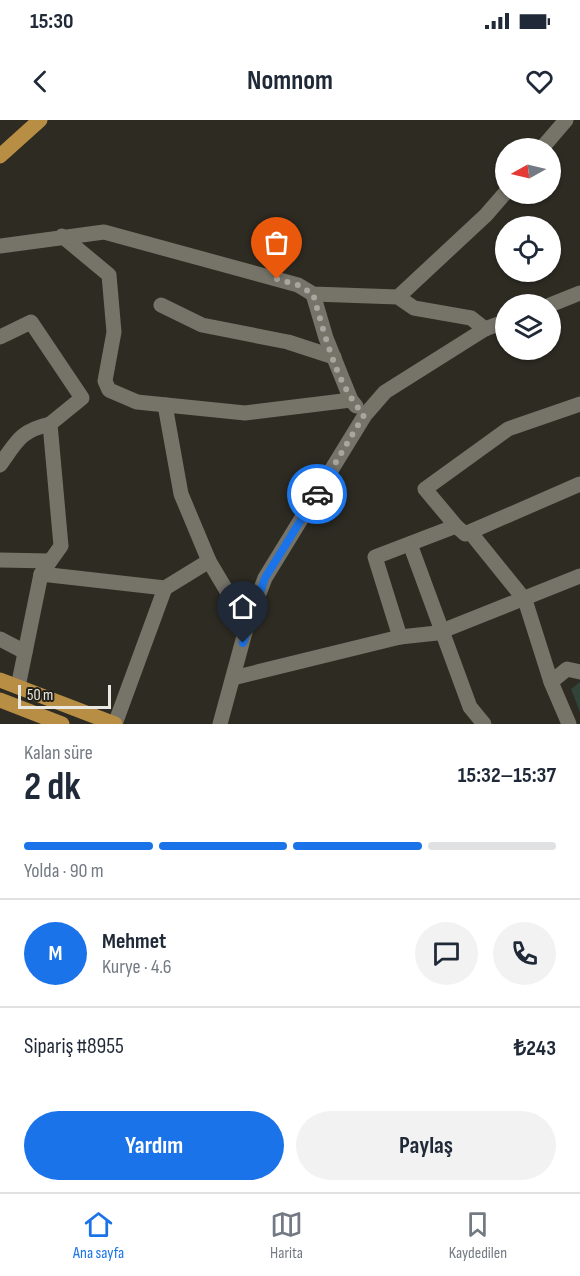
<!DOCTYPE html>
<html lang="tr">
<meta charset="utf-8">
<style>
:root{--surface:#fff;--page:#f2f2f3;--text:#1f2937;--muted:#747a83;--line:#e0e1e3;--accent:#1a73e8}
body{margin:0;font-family:"Sofia Sans Condensed",sans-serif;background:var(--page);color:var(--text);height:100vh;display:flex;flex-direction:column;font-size:22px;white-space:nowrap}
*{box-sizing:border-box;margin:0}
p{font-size:20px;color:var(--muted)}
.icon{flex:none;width:33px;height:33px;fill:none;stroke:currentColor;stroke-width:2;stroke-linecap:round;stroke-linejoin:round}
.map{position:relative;height:604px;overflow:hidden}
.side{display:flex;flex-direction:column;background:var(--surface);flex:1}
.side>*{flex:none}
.needle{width:39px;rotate:262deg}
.controls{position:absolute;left:495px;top:18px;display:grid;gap:12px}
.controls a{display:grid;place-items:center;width:66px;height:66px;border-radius:50%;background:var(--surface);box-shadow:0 2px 4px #0004;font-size:30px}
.scale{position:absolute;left:18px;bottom:15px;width:93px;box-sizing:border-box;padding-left:6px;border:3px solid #eae8e3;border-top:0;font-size:16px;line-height:21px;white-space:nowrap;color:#eae8e3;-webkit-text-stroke:4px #242119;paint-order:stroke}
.pin{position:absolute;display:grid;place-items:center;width:51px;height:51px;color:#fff;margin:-62px -26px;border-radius:50% 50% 50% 0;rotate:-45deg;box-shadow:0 0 6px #0007}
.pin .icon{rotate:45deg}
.courier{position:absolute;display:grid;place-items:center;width:60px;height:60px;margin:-30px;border:4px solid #1a73e8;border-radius:50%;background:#fff;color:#222;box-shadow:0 2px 8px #0007}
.head em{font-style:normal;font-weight:700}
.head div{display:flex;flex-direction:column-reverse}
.head{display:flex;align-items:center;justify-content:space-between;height:102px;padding:0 24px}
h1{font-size:39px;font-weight:700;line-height:45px}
.bar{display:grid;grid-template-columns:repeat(4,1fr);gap:9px 6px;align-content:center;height:72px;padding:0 24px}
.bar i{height:8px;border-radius:4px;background:var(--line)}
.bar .on{background:var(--accent)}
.bar p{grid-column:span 4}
.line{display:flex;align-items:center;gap:15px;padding:0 24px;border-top:2px solid var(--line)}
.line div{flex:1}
.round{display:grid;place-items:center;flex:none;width:63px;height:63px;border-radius:32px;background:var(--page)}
.button{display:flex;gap:12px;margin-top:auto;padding:12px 24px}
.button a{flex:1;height:69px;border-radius:36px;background:var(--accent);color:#fff;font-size:24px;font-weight:700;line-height:69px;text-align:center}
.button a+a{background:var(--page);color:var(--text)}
.status{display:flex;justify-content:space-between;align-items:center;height:42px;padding:0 30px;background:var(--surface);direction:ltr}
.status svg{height:16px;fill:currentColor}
header{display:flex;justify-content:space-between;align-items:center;height:78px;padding:0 24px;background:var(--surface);font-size:27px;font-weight:700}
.menu{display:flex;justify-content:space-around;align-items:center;height:84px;border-top:2px solid var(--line);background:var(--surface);font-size:16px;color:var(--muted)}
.menu a{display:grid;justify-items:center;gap:3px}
.menu .on{color:var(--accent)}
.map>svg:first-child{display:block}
</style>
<div class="status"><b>15:30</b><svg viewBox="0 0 49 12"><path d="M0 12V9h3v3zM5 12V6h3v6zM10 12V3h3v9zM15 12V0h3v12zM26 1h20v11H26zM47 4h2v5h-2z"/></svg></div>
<header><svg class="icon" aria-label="back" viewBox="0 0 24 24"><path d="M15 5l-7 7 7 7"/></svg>Nomnom<svg class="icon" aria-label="heart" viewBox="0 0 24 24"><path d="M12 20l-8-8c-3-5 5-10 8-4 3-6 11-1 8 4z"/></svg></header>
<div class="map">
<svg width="580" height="604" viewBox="0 0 580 604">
<rect width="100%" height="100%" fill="#2d2b22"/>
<path fill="#32433a" d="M580,562V592L571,569Z"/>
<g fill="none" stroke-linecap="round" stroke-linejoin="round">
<g stroke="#767369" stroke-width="15">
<path d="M542,28L566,0"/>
<path d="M62,116L109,155L114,212L105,261L109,270L137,282L245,293L351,280"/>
<path d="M0,126L104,112L298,165L313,174L398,177L414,188L471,198L485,209"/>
<path d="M313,174L326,218L351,280L356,286"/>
<path d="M398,177L486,95L506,72"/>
<path d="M161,185L202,205L288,222L334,237"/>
<path d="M550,185L580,173"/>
<path d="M0,217L31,202L82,278L50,304L61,426L41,454L18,567"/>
<path d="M165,285L181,374L209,441"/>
<path d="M0,345C17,321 20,311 50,304"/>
<path d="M456,406L425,369L508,309L580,284"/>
<path d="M470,412L525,480L551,562L569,604"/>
<path d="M410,424L470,587L484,604"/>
<path d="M0,440L50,441"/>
<path d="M41,454L165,468L209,441L247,505"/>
<path d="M400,517L375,437L456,406L465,414L580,364"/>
<path d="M0,519L25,532"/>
<path d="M233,558L400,517L437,513L580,456"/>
<path d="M551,562L567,549L580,552"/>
<path d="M115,604L165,468"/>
<path d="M220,604L247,505L265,458L365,295L385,272L485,209L506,201"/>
</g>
<g stroke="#b88e45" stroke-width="15">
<path d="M0,36L40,0"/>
<path d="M0,560L115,604"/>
<path d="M0,580L62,604"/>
</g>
</g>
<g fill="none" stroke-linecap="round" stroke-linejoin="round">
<path stroke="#a8a69f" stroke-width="6" stroke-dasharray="0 10.8" d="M277,159L298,165L313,174C325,215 336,264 364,295L317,374"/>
<path stroke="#1a73e8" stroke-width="8" d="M243,523L265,458L317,374"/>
</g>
</svg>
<div class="controls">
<a><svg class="needle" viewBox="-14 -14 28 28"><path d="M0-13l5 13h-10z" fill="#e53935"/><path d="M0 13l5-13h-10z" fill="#747a83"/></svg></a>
<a><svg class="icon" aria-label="locate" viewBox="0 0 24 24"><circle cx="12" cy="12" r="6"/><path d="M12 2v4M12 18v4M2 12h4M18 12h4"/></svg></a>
<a><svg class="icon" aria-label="layers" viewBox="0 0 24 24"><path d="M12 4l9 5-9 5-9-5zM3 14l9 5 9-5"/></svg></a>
</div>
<div class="scale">50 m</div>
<div class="pin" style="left:277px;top:159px;background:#ea580c"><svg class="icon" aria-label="bag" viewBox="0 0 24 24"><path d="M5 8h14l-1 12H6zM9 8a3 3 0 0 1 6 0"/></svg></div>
<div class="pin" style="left:243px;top:523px;background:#1f2937"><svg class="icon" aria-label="home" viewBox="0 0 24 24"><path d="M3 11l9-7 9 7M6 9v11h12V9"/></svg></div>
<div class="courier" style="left:317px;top:374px"><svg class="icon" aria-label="car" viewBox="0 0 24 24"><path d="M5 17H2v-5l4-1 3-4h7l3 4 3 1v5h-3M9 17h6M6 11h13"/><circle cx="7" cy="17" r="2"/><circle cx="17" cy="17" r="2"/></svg></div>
</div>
<section class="side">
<div class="head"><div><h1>2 dk</h1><p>Kalan süre</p></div><em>15:32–15:37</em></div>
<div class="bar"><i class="on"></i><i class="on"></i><i class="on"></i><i></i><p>Yolda · 90 m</p></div>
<div class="line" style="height:108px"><b class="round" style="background:var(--accent);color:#fff">M</b><div><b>Mehmet</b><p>Kurye · 4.6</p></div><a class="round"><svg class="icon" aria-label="chat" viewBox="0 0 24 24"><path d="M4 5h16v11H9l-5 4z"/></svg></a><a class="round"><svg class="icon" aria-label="phone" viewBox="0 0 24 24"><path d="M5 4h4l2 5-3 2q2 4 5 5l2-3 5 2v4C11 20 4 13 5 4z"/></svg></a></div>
<div class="line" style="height:78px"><div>Sipariş #8955</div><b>₺243</b></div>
<div class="button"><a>Yardım</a><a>Paylaş</a></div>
</section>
<nav class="menu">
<a class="on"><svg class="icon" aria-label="home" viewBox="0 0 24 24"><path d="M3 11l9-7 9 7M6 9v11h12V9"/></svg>Ana sayfa</a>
<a><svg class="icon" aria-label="map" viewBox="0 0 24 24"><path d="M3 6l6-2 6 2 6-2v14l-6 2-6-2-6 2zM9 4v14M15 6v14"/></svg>Harita</a>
<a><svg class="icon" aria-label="saved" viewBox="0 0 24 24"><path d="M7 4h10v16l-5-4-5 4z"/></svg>Kaydedilen</a>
</nav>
